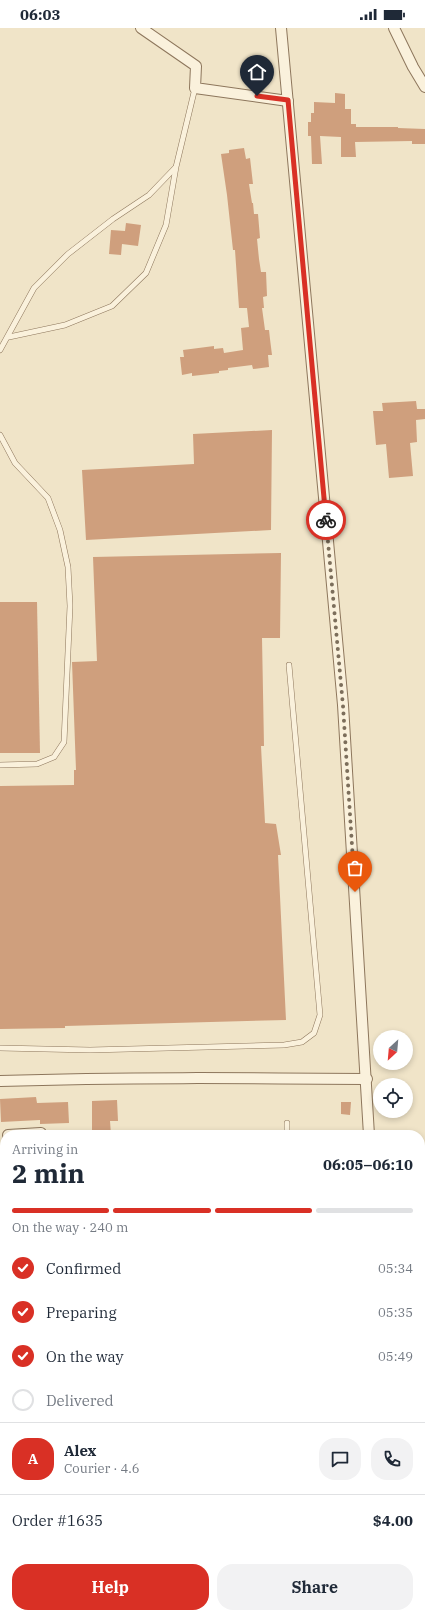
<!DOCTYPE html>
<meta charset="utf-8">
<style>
:root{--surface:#fff;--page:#f2f2f3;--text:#1f2937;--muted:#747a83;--line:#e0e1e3;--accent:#d93025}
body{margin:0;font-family:"IBM Plex Serif",serif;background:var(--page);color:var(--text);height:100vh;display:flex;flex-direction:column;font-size:15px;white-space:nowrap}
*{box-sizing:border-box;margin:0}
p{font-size:13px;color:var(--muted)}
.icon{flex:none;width:22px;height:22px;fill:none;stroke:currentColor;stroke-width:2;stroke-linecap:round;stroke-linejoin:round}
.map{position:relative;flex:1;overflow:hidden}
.sheet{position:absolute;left:0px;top:1102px;width:425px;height:488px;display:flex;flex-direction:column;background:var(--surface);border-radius:16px 16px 0 0;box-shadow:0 2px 6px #0003}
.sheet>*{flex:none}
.needle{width:26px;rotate:206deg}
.buttons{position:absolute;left:373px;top:1002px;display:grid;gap:8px}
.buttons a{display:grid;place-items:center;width:40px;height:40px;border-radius:50%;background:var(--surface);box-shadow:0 2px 6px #0003;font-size:20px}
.pin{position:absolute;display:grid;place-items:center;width:34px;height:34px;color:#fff;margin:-41px -17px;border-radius:50% 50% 50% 0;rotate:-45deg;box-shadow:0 0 4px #0007}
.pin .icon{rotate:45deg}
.courier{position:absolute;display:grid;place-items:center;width:40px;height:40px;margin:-20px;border:3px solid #d93025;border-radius:50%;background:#fff;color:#222;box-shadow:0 1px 5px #0007}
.overview em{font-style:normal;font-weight:700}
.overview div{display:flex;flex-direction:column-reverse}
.overview{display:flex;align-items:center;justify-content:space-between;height:68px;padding:0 12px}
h1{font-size:26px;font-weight:700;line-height:30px}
.bar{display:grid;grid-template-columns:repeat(4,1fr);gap:6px 4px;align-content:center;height:48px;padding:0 12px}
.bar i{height:5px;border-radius:3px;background:var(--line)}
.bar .current{background:var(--accent)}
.bar p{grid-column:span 4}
.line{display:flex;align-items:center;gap:10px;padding:0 12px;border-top:1px solid var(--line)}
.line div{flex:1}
.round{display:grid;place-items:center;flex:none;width:42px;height:42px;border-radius:16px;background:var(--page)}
ol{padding:0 12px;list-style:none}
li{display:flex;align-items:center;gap:12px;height:44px}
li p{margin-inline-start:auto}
li .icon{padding:4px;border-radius:50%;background:var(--accent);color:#fff;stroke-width:4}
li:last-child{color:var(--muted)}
li i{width:22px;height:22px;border:2px solid var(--line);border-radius:50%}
.action{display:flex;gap:8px;margin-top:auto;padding:8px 12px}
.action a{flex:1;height:46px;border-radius:16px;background:var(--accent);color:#fff;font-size:16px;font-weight:700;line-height:46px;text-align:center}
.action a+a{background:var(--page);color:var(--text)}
.status{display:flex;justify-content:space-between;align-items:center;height:28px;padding:0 20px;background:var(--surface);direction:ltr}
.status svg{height:11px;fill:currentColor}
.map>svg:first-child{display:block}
</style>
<div class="status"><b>06:03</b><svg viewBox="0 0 49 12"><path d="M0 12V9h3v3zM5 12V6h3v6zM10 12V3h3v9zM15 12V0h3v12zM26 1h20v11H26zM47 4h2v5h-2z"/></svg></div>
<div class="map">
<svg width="425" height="1590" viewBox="0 0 425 1590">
<rect width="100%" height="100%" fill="#f0e4c8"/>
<g fill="#cf9f7d">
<path d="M335,65L345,66V81H351V96H356V99H398V100L425,101V116H412V113L355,114L356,129H341V109L320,108L322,136H312L311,108H308V94H311V85H314V74L335,75Z"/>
<path d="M244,120L246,131L250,130L253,156H249L252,175H253L254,186H258L260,210L257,211L259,231L261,244H266L267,268L263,269L264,280H262L265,302H269L270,311L272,327H268L269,339L253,341L252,337L228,340V342L219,343V345L192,348V345L182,347L180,329H184L183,322L214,318V321L223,320L224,325L243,322L241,300L249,299L247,280H239L235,222H233L227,167L221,126L229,125V122Z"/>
<path d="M126,195L141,197L138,218L122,216L121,227L109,226L111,202L125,203Z"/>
<path d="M416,373L417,381H425V391L416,392L417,414L410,415L413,448L389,450L386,416L376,417L373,383H383L382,375Z"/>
<path d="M272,402L271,502L86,512L82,442L194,436L193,406Z"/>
<path d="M281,525L280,610H262L264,718H261L265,795L276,796L281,827H278L286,992L65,998V1000L0,1001V758L74,757V742H76L72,634L97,633L93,529Z"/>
<path d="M0,574H37L40,725H0Z"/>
<path d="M36,1069L37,1075L68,1074L69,1095L40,1096V1092L1,1094L0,1071Z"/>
<path d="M117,1072L118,1093H110L111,1107H92V1073Z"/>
<path d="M341,1074H351L350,1087L341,1086Z"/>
</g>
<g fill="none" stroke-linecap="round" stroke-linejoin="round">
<g stroke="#8d765c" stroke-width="6">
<g id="lane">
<path d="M9,309L65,297L112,278L146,245L166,197L176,139L195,60"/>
<path d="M0,322L34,260L68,226L113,191L149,167L175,140"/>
<path d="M0,407L15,435L48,470L60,502L68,539L70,578L64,714L54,729L37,736L0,737"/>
<path d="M0,1020L90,1022L284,1017L302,1014L314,1005L320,987L289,637"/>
<path d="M287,1095V1107"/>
</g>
</g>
<g stroke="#8d765c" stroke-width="12">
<g id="street">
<path d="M141,0L196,38L195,60L288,73"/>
<path d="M281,0L343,677L369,1107"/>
<path d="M394,0L413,39L425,59"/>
<path d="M0,1053C122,1049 244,1050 367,1051"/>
<path d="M8,1107L41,1105"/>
<path d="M420,1139H425"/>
<path d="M0,1241H5"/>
<path d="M0,1383H5"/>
<path d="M420,1427L425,1401"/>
<path d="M420,1478L425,1484"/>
<path d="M420,1555L425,1544"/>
<path d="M0,1566H5"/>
<path d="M130,1585L131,1590"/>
<path d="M282,1590L283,1585"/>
<path d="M403,1590L405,1585"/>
</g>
</g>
<use href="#lane" stroke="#faf1dc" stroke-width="5"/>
<use href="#street" stroke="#faf1dc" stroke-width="10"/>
</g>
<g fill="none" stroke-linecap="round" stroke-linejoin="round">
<path stroke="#7c6e5b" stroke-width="4" stroke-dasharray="0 7.2" d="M326,492L343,678L355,864"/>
<path stroke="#d93025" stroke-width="5" d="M257,68L288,72L326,492"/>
</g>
</svg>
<div class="buttons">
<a><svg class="needle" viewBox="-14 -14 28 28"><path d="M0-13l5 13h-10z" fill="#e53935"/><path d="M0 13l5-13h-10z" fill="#747a83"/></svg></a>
<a><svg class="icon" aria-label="locate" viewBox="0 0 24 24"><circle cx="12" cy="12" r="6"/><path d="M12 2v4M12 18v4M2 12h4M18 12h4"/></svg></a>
</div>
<div class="pin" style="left:355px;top:864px;background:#ea580c"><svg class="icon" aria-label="bag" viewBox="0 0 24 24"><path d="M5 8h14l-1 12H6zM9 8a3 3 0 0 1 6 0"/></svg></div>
<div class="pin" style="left:257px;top:68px;background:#1f2937"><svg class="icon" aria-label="home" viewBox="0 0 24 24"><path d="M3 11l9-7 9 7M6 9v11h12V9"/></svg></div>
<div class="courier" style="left:326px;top:492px"><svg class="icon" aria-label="bike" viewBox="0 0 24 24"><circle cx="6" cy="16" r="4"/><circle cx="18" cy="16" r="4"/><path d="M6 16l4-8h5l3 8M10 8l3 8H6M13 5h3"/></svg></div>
<section class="sheet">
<div class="overview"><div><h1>2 min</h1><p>Arriving in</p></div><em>06:05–06:10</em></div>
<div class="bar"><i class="current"></i><i class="current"></i><i class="current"></i><i></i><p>On the way · 240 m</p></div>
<ol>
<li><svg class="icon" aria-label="check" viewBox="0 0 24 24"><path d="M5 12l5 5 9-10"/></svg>Confirmed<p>05:34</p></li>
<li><svg class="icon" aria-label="check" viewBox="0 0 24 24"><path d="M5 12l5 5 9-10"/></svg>Preparing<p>05:35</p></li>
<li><svg class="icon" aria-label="check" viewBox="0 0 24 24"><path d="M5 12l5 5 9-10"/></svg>On the way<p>05:49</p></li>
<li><i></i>Delivered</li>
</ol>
<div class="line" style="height:72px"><b class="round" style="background:var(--accent);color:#fff">A</b><div><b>Alex</b><p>Courier · 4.6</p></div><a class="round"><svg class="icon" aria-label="chat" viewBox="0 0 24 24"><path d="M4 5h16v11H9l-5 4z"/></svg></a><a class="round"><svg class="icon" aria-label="phone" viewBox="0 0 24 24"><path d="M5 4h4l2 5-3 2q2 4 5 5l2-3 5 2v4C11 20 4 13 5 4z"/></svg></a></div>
<div class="line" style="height:52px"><div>Order #1635</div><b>$4.00</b></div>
<div class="action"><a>Help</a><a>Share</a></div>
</section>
</div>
